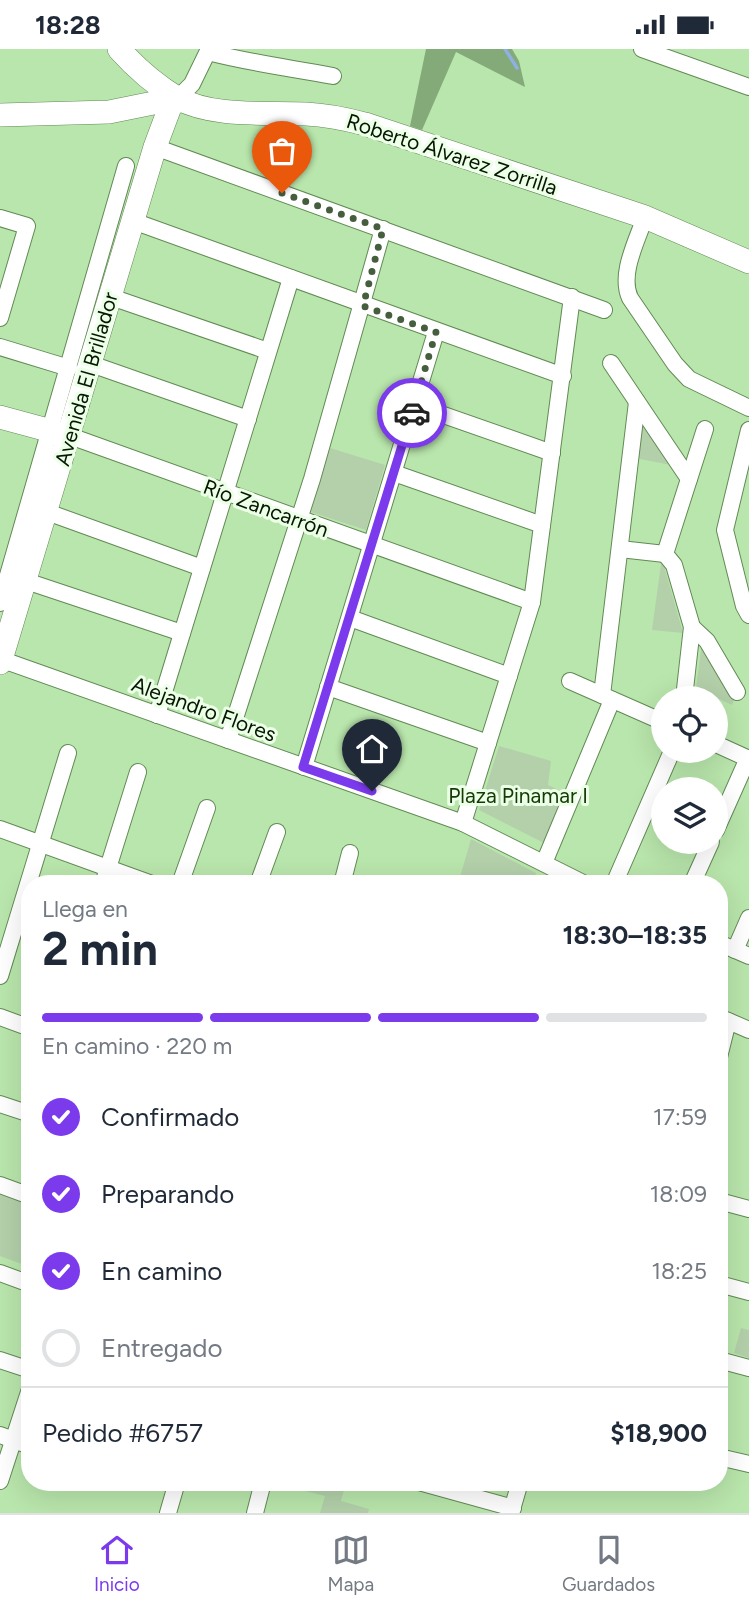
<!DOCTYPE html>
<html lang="es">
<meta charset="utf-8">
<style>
:root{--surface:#fff;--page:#f2f2f3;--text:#1f2937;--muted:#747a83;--line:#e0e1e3;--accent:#7c3aed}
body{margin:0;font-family:Figtree,sans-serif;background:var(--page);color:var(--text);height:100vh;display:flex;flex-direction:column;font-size:26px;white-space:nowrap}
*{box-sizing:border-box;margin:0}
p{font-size:23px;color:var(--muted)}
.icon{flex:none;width:38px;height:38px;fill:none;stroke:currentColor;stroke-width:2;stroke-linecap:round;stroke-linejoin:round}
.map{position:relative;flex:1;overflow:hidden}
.drawer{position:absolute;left:21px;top:826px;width:707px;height:616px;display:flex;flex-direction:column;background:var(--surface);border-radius:28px;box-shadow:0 7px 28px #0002}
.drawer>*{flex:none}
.buttons{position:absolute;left:651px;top:637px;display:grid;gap:14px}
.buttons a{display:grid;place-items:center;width:77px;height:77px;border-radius:50%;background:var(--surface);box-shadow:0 7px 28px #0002;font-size:35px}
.pin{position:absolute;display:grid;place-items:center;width:60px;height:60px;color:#fff;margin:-72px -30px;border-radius:50% 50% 50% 0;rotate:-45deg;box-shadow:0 0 7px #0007}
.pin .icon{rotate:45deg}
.courier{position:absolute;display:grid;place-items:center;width:70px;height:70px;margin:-35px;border:5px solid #7c3aed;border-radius:50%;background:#fff;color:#222;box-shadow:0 2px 9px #0007}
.overview em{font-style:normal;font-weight:700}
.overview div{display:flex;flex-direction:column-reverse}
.overview{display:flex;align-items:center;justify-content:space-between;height:119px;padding:0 21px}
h1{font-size:46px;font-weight:700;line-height:52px}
.bar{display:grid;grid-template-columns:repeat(4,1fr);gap:10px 7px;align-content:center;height:84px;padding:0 21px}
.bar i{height:9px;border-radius:5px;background:var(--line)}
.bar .on{background:var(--accent)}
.bar p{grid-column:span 4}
.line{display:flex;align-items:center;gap:18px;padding:0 21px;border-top:2px solid var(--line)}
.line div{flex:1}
ol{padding:0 21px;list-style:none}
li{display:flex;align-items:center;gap:21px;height:77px}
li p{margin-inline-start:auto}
li .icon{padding:7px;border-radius:50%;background:var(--accent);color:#fff;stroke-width:4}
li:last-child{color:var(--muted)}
li i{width:38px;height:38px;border:4px solid var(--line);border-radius:50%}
.status{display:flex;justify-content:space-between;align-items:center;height:49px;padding:0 35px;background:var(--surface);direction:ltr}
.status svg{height:19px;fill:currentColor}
.tab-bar{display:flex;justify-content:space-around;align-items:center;height:98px;border-top:2px solid var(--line);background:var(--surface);font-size:19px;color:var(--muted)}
.tab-bar a{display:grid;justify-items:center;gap:4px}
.tab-bar .on{color:var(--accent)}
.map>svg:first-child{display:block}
</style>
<div class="status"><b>18:28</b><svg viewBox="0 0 49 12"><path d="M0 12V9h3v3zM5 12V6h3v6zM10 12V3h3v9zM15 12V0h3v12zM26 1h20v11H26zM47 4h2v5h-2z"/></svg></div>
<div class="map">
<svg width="749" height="1464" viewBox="0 0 749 1464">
<rect width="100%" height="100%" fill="#b9e6ac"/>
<g fill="#b3d0aa">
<path d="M642,372L671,416L640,410L637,406L638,399H640Z"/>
<path d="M330,399L385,416L366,481L311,463Z"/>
<path d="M661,515L664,517L683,584L652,581Z"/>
<path d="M702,593L731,644L734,651L732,656L696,639Z"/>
<path d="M499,697L551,712L548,736L563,743L544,794L479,761Z"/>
<path d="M471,790L536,824L533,835H458Z"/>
<path d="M0,1140L30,1151V1218L0,1207Z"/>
<path d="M741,1279L749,1281V1309L734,1304Z"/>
<path d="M308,1433H346L341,1452L369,1460L368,1464H320L325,1447L305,1442Z"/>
</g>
<path fill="#83aa78" d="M426,0H512L519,12L525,38L456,3L422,81L410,77Z"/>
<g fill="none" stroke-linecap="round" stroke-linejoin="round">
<path stroke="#8eb0e3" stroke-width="3.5" d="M505,0L517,19"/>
<g stroke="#618a54" stroke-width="18">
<g id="street">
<path d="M642,0L749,38"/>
<path d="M208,3C250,14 291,19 333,27"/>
<path d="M178,49L192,35L209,0"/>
<path d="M155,98L604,261"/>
<path d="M645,168C637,192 619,225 630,249L675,315L689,330L749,359"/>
<path d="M0,169L27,177L0,269"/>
<path d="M133,172L563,327"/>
<path d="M111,248L268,302"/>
<path d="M0,298L69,319"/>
<path d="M611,314L689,430"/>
<path d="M91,315L248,370"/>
<path d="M415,356L552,404"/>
<path d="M749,381L725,481L744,557L749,566"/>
<path d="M70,387L532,553"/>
<path d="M394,424L542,476"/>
<path d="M47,463L202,519"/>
<path d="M620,500L665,505"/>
<path d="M665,505L674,516L692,578L684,649"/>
<path d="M665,505L705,380"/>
<path d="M26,532L182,584"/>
<path d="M0,554L126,117"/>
<path d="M350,569L509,627"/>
<path d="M692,578L707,592L737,643"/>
<path d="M0,610L463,774L585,835"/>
<path d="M570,632L663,673"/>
<path d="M328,638L488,694"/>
<path d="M602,646L637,353"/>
<path d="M157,666L291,229"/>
<path d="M228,691L312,430L383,180"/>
<path d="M716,695L749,710"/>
<path d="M304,718L436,283"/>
<path d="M463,774L532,553L572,248"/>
<path d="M0,780L152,835"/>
<path d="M716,781L748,709"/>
<path d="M544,814L612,651"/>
<path d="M103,835L138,723"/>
<path d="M180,835L207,759"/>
<path d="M258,835L277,783"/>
<path d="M342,835L350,804"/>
<path d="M614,835L672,702"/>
<path d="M692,835L711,793"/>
<path d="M719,894L749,907"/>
<path d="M735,901L749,869"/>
<path d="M0,927L68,704"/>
<path d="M0,968L30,979"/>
<path d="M719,968L749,981"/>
<path d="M719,1008L728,972"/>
<path d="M0,1055L30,1065"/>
<path d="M0,1136L30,1147"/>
<path d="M719,1152L749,1160"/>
<path d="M0,1224L30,1235"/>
<path d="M719,1235L749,1243"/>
<path d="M0,1311L30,1321"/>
<path d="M719,1311L749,1319"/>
<path d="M0,1386L30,1397"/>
<path d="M719,1408L749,1415"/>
<path d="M0,1432L30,1340"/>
<path d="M419,1433L513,1459"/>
<path d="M168,1464L177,1433"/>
<path d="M255,1464L263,1433"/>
<path d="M511,1464L520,1433"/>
</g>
</g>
<g stroke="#618a54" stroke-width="24">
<g id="secondary">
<path d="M119,0C135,18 156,36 177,49C214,69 266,63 306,65C327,66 346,70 365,75L645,168L749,213"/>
<path d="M0,66L109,63L178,49"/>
<path d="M0,368L70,387"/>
<path d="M0,614L155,98L170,58L178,49"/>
</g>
</g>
<use href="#street" stroke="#fff" stroke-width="16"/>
<use href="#secondary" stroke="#fff" stroke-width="23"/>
</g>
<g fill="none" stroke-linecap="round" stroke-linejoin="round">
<path stroke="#455f3e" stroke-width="7" stroke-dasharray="0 12.6" d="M282,144L383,180L363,257L436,283L412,364"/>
<path stroke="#7c3aed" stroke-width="9" d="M372,742L303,718L412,364"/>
</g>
<g text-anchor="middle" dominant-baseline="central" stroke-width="6" stroke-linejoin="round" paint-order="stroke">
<g font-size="21" fill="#061603" stroke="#ecffe7">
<text transform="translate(452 105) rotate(18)">Roberto Álvarez Zorrilla</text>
<text transform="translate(86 330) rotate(-74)">Avenida El Brillador</text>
<text transform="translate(266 459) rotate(20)">Río Zancarrón</text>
<text transform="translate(204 660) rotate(20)">Alejandro Flores</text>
</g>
<g font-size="21" fill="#143a05" stroke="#ecffe7">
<text x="518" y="746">Plaza Pinamar I</text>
</g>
</g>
</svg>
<div class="buttons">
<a><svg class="icon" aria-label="locate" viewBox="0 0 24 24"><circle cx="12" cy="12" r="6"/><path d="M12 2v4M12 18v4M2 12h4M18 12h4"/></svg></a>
<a><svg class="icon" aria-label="layers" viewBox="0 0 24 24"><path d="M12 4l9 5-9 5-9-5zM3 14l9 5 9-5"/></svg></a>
</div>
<div class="pin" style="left:282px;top:144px;background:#ea580c"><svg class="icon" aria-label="bag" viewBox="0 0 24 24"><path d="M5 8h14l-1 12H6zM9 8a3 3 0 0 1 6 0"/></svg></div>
<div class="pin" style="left:372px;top:742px;background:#1f2937"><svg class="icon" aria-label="home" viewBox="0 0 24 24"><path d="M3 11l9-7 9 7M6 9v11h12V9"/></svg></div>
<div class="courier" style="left:412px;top:364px"><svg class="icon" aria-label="car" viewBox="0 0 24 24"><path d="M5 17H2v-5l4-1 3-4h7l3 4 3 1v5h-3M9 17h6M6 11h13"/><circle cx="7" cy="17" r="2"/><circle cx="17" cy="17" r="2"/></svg></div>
<section class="drawer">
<div class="overview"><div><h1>2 min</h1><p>Llega en</p></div><em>18:30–18:35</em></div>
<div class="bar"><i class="on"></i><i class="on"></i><i class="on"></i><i></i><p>En camino · 220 m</p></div>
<ol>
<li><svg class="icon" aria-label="check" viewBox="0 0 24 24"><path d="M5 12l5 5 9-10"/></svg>Confirmado<p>17:59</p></li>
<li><svg class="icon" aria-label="check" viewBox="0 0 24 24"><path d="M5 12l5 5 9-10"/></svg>Preparando<p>18:09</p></li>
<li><svg class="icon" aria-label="check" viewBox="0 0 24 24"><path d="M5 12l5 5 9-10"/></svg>En camino<p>18:25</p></li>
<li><i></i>Entregado</li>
</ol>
<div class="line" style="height:91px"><div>Pedido #6757</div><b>$18,900</b></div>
</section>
</div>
<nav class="tab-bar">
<a class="on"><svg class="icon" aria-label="home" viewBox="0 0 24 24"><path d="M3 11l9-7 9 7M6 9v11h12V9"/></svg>Inicio</a>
<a><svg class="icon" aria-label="map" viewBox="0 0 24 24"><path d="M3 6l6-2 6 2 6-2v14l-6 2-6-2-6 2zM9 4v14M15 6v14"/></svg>Mapa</a>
<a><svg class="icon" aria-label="saved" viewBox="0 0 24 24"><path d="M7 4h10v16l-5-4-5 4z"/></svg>Guardados</a>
</nav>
